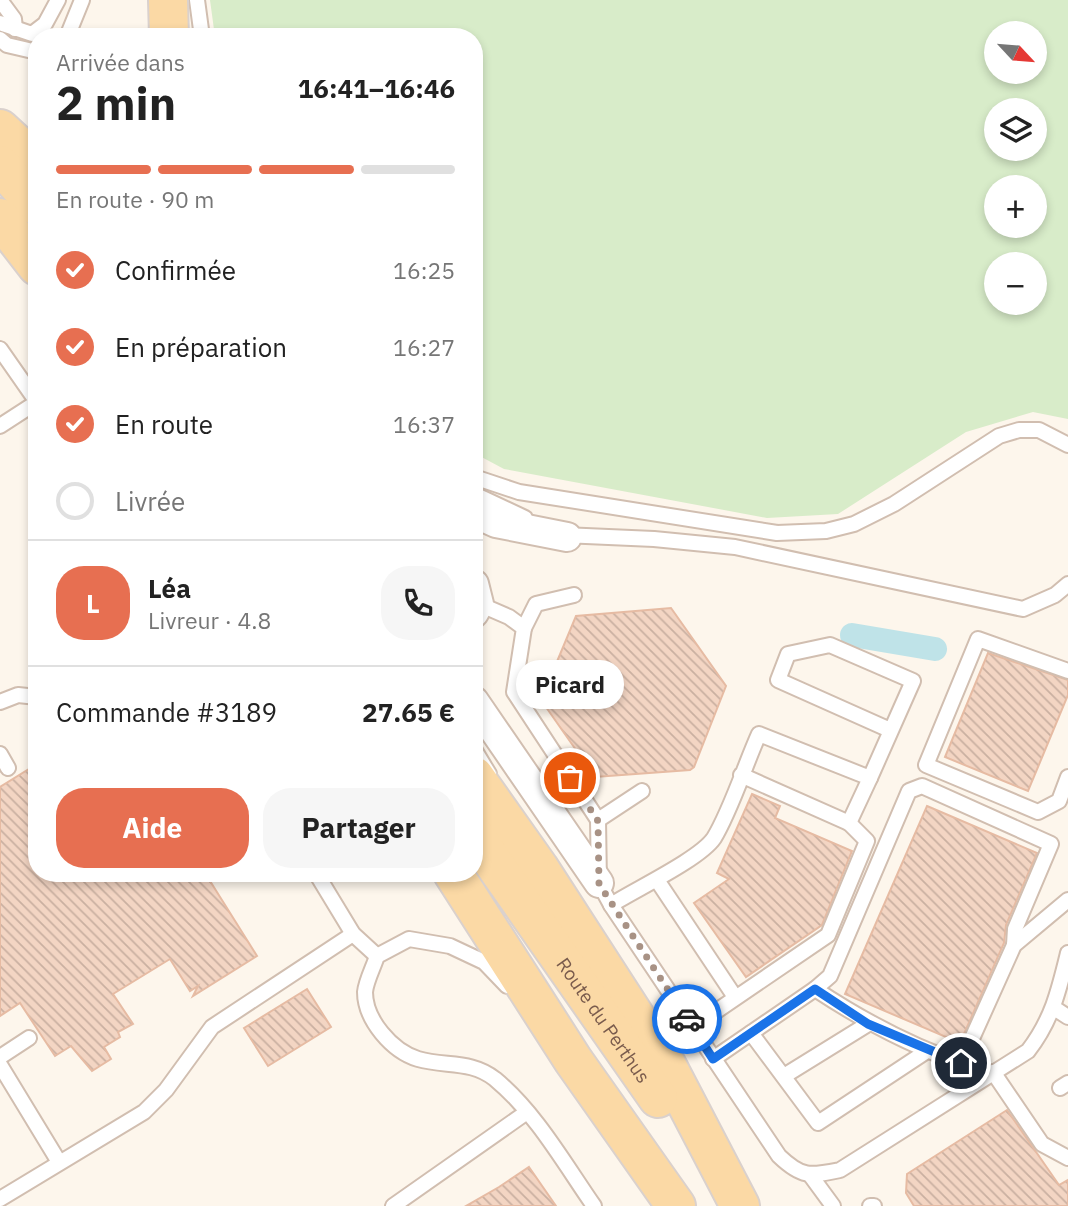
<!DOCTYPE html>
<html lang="fr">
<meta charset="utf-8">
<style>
:root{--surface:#fff;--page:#f6f6f6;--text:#222;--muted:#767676;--line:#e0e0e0;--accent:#e76f51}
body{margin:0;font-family:"IBM Plex Sans",sans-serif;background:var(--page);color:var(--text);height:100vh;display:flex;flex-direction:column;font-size:26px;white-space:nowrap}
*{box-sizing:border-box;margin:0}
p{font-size:23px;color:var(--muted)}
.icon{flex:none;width:38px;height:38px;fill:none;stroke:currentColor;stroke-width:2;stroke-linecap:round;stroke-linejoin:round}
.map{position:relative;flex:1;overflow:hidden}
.sheet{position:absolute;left:28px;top:28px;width:455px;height:854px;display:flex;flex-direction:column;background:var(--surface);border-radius:28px;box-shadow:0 4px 10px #0003}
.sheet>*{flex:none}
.needle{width:46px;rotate:116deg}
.tools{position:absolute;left:984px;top:21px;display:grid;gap:14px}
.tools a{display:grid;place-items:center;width:63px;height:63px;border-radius:50%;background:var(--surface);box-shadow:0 4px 10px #0003;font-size:35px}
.pin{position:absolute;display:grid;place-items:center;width:60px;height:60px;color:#fff;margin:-30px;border:4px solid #fff;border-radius:50%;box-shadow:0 2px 7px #0007}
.courier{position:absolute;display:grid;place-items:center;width:70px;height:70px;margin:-35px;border:5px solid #1a73e8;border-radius:50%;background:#fff;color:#222;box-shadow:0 2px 9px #0007}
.bubble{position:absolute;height:49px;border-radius:24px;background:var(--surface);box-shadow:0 4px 10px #0003;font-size:23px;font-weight:800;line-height:49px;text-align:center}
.headline em{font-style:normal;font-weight:800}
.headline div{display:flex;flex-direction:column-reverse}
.headline{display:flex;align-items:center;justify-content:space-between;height:119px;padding:0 28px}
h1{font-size:46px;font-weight:800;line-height:52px}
.bar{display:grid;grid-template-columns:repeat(4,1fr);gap:10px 7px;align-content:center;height:84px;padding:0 28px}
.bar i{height:9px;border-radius:5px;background:var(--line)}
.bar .on{background:var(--accent)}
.bar p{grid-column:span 4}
.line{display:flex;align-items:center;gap:18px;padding:0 28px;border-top:2px solid var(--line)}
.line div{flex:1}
.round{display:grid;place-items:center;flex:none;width:74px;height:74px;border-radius:28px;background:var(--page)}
ol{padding:0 28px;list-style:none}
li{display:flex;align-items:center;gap:21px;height:77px}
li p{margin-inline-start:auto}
li .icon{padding:7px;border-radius:50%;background:var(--accent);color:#fff;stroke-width:4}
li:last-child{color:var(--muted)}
li i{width:38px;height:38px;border:4px solid var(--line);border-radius:50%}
.action{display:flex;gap:14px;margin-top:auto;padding:14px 28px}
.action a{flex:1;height:80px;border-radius:28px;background:var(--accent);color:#fff;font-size:28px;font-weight:800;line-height:80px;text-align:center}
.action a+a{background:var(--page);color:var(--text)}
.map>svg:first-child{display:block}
</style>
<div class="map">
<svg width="1068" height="1206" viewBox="0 0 1068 1206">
<defs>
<pattern id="building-back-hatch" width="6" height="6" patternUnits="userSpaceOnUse" patternTransform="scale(1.75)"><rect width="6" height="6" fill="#f3d5c3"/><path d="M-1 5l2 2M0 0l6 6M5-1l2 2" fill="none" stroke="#cab0a1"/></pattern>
</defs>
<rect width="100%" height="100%" fill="#fdf6ec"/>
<path fill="#d8ecc9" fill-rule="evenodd" d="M210,0H1068V419L1033,412L966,432L838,514L767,518L504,469L474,453V37H215ZM996,33H1034V72H996ZM996,110H1034V149H996ZM996,187H1034V226H996ZM996,264H1034V303H996Z"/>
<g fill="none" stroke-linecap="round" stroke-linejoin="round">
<path stroke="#bfe3e8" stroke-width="24" d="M852,635L935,649"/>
</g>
<g fill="url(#building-back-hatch)" stroke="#e6bba3" stroke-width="2">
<path d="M671,608L726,686L694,767L690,770L595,777L541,700L576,616Z"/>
<path d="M988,653L1068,680V695L1028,791L945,757Z"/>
<path d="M37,764V873H205L257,956L193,996L198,986L190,991L170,959L113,994L133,1024L118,1032L120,1037L104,1047L111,1059L92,1071L71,1046L55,1056L20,1003L0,1016V787Z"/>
<path d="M752,794L780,806L775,818L852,851L822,925L746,977L694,903L729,879L717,873Z"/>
<path d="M927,806L1037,853L1006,925L1004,943L960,1043L845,994Z"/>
<path d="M307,989L331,1027L268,1066L244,1028Z"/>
<path d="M1007,1110L1059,1185L1068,1180V1206H914L906,1193L907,1174Z"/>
<path d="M529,1167L556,1206H466L499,1187Z"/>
</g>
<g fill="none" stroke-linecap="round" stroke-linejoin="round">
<g stroke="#d1beb0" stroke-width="18">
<g id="lane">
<path d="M0,0L14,19L15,29"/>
<path d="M197,0L202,37"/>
<path d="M0,23L32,34L45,24L58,0"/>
<path d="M67,37L82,0"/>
<path d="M0,39L7,45L37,52"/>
<path d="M0,349L37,402L0,426"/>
<path d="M474,477L519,492L777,533L826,531L854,524L894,504L999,436L1019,430H1039L1068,445"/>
<path d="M474,494L525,518"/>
<path d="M563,535L654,539L735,547L1023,609L1055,595L1068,584"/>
<path d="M479,604L509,617L524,628L514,692L598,820L599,883L611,905L779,1156C802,1178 810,1176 840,1170L1028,1051C1052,1020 1059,990 1068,953"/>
<path d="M524,628L536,604L574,595"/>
<path d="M1068,671L978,639L926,765L1038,812L1059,801L1068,777"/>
<path d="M0,702L18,695L37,697"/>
<path d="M474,749L489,774"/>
<path d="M0,754L8,768"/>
<path d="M870,778L913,681L830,645L788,654L778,680L890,730"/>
<path d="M598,820L642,791"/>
<path d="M316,873L353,934L377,956"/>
<path d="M657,880L735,997"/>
<path d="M611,905C634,890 700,859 714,838C731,810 745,765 759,734L870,778L849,823L741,775"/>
<path d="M507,986L484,962L450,946L409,939L377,956C374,966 366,981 365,992C365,1020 392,1051 418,1059C446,1067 471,1060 495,1079C536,1113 564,1163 594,1206"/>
<path d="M815,989L830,976L909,791L922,786L1051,844L1015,929L1014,945"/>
<path d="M1054,1008L1068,1017"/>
<path d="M693,1027L828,935L867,841L849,823"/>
<path d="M751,1033L818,1123L927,1051"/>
<path d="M0,1057L29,1038"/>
<path d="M713,1059L815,989C862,1020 908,1045 961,1063L971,1086"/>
<path d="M961,1063L1014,945L1068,900"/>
<path d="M0,1065L59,1162"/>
<path d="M993,1072L1042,1144L1068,1158"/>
<path d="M784,1076L868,1024"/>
<path d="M1060,1088L1068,1083"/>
<path d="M811,1176L833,1206"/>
<path d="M0,1199L144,1112L166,1090L212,1027L353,934"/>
<path d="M393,1206L527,1112"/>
<path d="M870,1206H874"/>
</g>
</g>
<g stroke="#d1beb0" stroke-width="32">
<g id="street">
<path d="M474,513L496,523L567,537"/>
<path d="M474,584L479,604L474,613"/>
<path d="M474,701L599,883"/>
</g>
</g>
<g stroke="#dad1cd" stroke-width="42">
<g id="primary">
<path d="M168,0L169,37"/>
<path d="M0,129L37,163"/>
<path d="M0,165L37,206"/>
<path d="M0,218L37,266"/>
<path d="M474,776L539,868L667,1066L740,1206"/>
<path id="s1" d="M474,835L658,1098"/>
<path d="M453,873L573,1060L676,1206"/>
</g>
</g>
<use href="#lane" stroke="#fff" stroke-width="14"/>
<use href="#street" stroke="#fff" stroke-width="28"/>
<use href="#primary" stroke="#fbd9a5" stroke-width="38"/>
</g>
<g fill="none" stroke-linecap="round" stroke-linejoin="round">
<path stroke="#a89285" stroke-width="7" stroke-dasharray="0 12.6" d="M570,778L598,821L599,884L687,1019"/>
<path stroke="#1a73e8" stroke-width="9" d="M687,1019L713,1059L815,989L868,1024L961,1063"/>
</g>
<g text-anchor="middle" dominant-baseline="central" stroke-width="5" stroke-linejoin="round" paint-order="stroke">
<g font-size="19" fill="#7a5c4d" stroke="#fffaf3">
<text stroke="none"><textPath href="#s1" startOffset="226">Route du Perthus</textPath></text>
</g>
</g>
</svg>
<div class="tools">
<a><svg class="needle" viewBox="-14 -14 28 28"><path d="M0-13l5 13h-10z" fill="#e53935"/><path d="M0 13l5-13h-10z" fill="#767676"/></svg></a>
<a><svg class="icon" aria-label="layers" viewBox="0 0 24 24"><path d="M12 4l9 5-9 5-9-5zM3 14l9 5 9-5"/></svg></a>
<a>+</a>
<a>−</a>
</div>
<div class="pin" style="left:570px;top:778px;background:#ea580c"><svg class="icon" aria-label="bag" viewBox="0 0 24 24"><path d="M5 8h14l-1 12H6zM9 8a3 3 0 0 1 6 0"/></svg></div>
<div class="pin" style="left:961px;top:1063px;background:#1f2937"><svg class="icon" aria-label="home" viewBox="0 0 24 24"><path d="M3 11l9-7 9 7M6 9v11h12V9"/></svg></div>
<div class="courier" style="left:687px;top:1019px"><svg class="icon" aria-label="car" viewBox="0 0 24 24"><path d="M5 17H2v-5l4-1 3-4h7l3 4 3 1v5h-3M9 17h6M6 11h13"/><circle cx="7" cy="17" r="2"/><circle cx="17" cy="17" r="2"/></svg></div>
<div class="bubble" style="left:516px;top:660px;width:108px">Picard</div>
<section class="sheet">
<div class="headline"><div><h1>2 min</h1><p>Arrivée dans</p></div><em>16:41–16:46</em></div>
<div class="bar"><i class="on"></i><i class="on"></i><i class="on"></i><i></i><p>En route · 90 m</p></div>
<ol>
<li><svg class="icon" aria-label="check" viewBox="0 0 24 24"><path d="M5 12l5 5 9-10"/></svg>Confirmée<p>16:25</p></li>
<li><svg class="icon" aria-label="check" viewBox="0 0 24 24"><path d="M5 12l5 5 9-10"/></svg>En préparation<p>16:27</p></li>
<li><svg class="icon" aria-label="check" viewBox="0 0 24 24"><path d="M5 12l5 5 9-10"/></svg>En route<p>16:37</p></li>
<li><i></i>Livrée</li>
</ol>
<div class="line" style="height:126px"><b class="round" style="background:var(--accent);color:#fff">L</b><div><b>Léa</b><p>Livreur · 4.8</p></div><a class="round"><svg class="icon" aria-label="phone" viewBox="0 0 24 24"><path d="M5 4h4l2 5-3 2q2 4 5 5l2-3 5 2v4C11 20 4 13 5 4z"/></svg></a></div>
<div class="line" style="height:91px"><div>Commande #3189</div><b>27.65 €</b></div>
<div class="action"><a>Aide</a><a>Partager</a></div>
</section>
</div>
